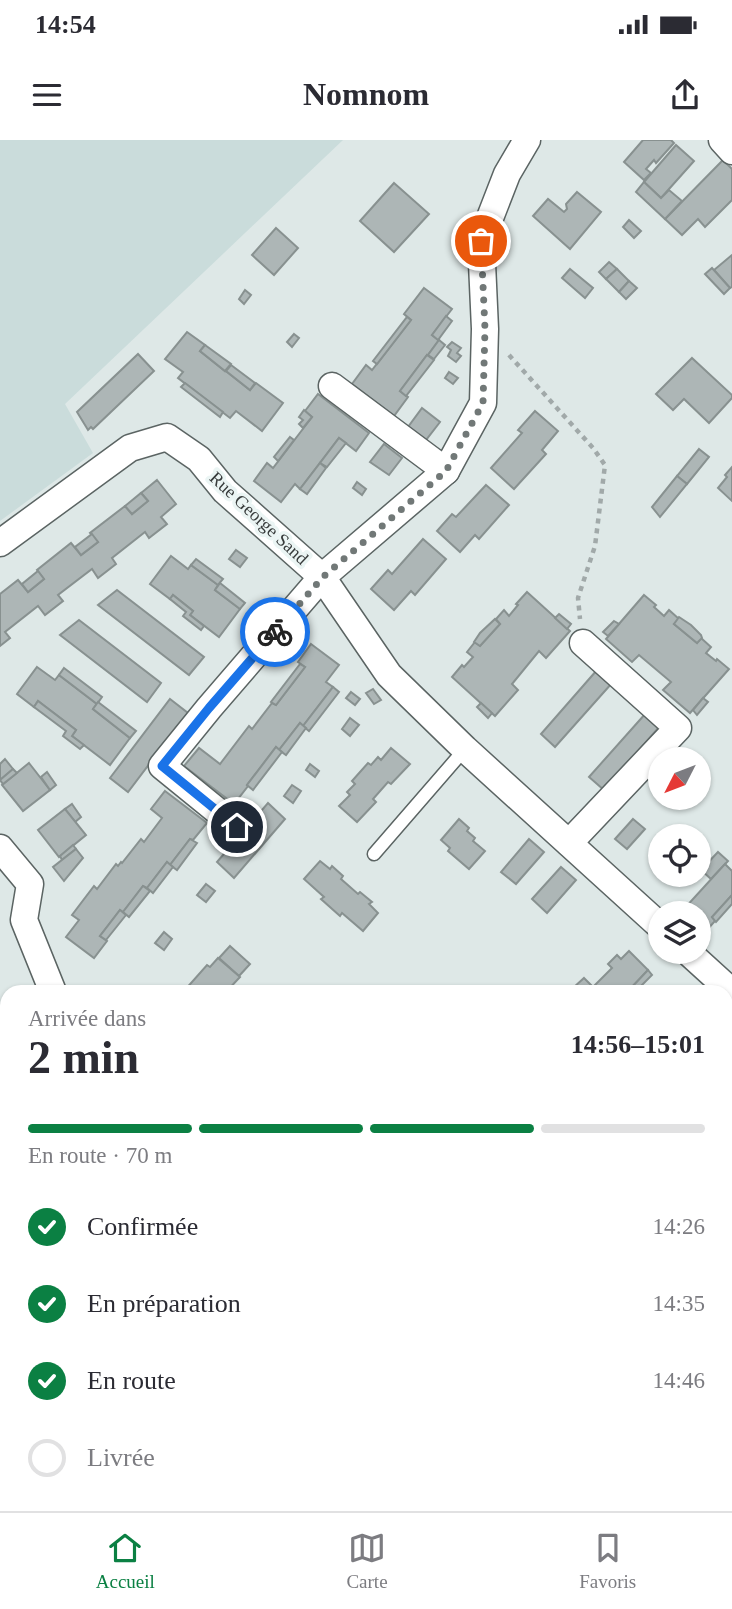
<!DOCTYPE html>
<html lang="fr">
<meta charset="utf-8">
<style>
:root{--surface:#fff;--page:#f7f7f7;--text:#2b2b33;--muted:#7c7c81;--line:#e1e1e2;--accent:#0b8043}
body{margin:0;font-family:"Times New Roman",serif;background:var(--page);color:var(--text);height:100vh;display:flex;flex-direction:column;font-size:26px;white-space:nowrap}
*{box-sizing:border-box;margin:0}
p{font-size:23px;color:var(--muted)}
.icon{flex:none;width:38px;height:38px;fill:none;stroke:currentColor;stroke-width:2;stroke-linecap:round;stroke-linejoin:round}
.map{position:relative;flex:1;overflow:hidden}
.side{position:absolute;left:0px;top:845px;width:733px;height:527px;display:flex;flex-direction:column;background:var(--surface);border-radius:21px 21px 0 0;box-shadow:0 2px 5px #0004}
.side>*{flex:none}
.needle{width:46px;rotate:228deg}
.buttons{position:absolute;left:648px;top:607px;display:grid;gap:14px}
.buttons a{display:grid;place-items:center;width:63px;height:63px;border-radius:50%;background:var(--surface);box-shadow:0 2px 5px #0004;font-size:35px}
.pin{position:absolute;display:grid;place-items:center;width:60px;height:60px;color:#fff;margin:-30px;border:4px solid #fff;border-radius:50%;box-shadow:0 2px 7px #0007}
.courier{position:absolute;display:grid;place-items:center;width:70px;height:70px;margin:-35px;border:5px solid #1a73e8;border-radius:50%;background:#fff;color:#222;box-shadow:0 2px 9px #0007}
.overview em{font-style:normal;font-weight:700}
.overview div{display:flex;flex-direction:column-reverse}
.overview{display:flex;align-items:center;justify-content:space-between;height:119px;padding:0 28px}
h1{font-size:46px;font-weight:700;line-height:52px}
.bar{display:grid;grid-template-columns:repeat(4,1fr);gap:10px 7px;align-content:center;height:84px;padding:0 28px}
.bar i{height:9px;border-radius:5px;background:var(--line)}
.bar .selected{background:var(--accent)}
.bar p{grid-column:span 4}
ol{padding:0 28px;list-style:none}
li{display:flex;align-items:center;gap:21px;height:77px}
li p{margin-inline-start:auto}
li .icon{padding:7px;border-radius:50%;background:var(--accent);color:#fff;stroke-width:4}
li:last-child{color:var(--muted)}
li i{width:38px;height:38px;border:4px solid var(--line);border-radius:50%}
.status{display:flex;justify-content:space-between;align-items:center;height:49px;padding:0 35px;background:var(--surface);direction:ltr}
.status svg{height:19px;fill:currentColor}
header{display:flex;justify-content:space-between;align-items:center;height:91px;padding:0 28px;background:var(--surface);font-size:32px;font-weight:700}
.tab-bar{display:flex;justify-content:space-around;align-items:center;height:98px;border-top:2px solid var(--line);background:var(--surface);font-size:19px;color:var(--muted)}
.tab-bar a{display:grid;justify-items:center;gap:4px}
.tab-bar .selected{color:var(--accent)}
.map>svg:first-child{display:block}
</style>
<div class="status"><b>14:54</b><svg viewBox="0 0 49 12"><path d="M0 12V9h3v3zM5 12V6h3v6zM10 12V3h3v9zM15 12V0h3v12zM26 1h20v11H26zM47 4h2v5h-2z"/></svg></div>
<header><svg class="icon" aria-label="menu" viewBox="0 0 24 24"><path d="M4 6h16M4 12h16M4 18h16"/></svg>Nomnom<svg class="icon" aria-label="share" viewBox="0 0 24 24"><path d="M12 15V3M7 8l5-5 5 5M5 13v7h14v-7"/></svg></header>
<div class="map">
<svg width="732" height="1371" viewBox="0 0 732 1371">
<rect width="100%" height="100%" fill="#dee8e7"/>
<path fill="#cadcdb" d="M0,0H343L65,264L93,313L0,381Z"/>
<g fill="#adb6b6" stroke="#889190" stroke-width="2">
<path d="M643,0H671L674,3L656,23L654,20L646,29L651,33L644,40L624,22Z"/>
<path d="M676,5L694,21L661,58L644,42Z"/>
<path d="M723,20L732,29V60L705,87L698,79L682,95L665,79Z"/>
<path d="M644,42L661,58L669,50L682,61L665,79L636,52Z"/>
<path d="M394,43L429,74L394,112L360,81Z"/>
<path d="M577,52L601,72L570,109L533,76L548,59L564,72L567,69L566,64Z"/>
<path d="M629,80L641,91L634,98L623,87Z"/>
<path d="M276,88L298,108L274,135L252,115Z"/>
<path d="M732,115V147L730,148L714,130Z"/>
<path d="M609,122L617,129L606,139L599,132Z"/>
<path d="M712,128L730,148L724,154L705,134Z"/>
<path d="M570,129L593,148L585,158L562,138Z"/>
<path d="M617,129L629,141L619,152L606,139Z"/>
<path d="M629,141L637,148L626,159L619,152Z"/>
<path d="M424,148L452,169L432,195L439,200L428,215L434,219L427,215L400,251L408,257L394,276L352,244L366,225L372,230L411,180L404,174Z"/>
<path d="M245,150L251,155L244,164L239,159Z"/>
<path d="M446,176L452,181L438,200L432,195Z"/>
<path d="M407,177L411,180L377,224L373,221Z"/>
<path d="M187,192L205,205L200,211L225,231L231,224L226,231L250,250L256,243L283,263L262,291L236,271L230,278L178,238L183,232L165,219Z"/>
<path d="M294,194L299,198L292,207L287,202Z"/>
<path d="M439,200L445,205L434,219L428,215Z"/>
<path d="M452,202L461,208L457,213L461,216L456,222L448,216L451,210L447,207Z"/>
<path d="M205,205L231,224L225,231L200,211Z"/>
<path d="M138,214L154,231L93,289L91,287L88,290L77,272Z"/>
<path d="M427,215L434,220L406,256L400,251Z"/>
<path d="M692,218L732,255V258L709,283L684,259L673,270L656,254Z"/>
<path d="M231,225L255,243L250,250L226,231Z"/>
<path d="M449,232L458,238L453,244L445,238Z"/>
<path d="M185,243L223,272L220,277L181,247Z"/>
<path d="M318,254L369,293L356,311L339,298L320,323L326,328L320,323L300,349L295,344L281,362L254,341L267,323L273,328L312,277L305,271Z"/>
<path d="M422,268L440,282L426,300L408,287Z"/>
<path d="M304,270L312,277L303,288L299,284L303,280L299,277Z"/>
<path d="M535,271L558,291L542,310L546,314L514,349L491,328L522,293L518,290Z"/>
<path d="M290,297L294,300L278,321L274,317Z"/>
<path d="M339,298L346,303L327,327L320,323Z"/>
<path d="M384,304L402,318L389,335L370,322Z"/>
<path d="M699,309L709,317L687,344L677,336Z"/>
<path d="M320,323L326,328L307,354L300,349Z"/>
<path d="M732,327V361L718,348L727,337L725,335Z"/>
<path d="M677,336L687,344L660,377L652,367Z"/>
<path d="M157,340L176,364L161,377L167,384L149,398L145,392L112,418L116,424L98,438L92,429L58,455L63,461L45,475L38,466L5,492L10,498L0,506V454L18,440L28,452L44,439L37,430L71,403L81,415L98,402L90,393L125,366L132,374L148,361L141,353Z"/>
<path d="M357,342L366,349L362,355L353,348Z"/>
<path d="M486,345L509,365L479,399L475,395L460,412L437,391L452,374L456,377Z"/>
<path d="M141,353L148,361L132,374L125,366Z"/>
<path d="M92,394L98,402L81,415L75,407Z"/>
<path d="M423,399L446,419L415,455L411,451L394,470L371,449L388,430L392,434Z"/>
<path d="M236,410L247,418L240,427L229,419Z"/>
<path d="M171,416L188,429L191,425L218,445L215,450L240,469L219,497L190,475L193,471L173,455L170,459L150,444Z"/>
<path d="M196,419L223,439L218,445L191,425Z"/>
<path d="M38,431L44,439L28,452L22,444Z"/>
<path d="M220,443L245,463L240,469L215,450Z"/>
<path d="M117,450L204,517L189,535L98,465Z"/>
<path d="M527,452L570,491L546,518L539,511L512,544L518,550L495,576L452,537L462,525L464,527L473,517L467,512L475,502L480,506L500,484L496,479L504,470L509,476L518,465L516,464Z"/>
<path d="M173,455L193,471L190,475L204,486L201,490L183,476L186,472L170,459Z"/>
<path d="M644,455L656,465L654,467L664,476L669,470L679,479L674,484L697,503L701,498L711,507L706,513L716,521L717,519L729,529L690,573L663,550L671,542L639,515L632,522L606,499Z"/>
<path d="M559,474L571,484L567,489L555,478Z"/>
<path d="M679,477L691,485L701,495L702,498L697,503L674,484Z"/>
<path d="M495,479L500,484L480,506L474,502L480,493Z"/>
<path d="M79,480L161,543L147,562L60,495Z"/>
<path d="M614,481L619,484L608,496L603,492Z"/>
<path d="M311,504L339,525L326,542L333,547L303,586L300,583L279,610L276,607L247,645L248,646L234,664L184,626L199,608L220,624L249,586L252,589L272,563L276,565L305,527L298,522Z"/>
<path d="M300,524L305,527L276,565L271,562Z"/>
<path d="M37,527L55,540L59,535L97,564L93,569L130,598L110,625L72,596L76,590L38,561L34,567L17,554Z"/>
<path d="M64,528L102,557L97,564L59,535Z"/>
<path d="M597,530L612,543L555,607L541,594Z"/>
<path d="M333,547L339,552L309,591L303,586Z"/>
<path d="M373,549L381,560L374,564L366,553Z"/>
<path d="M351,552L360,559L355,565L346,558Z"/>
<path d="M703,558L708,562L697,575L693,570Z"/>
<path d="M170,559L188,573L128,652L110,638Z"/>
<path d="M38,561L76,590L72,596L84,605L80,609L63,596L66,591L34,567Z"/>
<path d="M98,562L136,591L130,598L93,569Z"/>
<path d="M481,563L492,573L488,578L477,567Z"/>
<path d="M646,573L660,586L604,650L589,637Z"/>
<path d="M350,578L359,585L350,596L342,589Z"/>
<path d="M300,583L306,588L286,615L279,610Z"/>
<path d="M276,607L282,612L253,650L247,645Z"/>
<path d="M391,608L410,624L391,644L388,642L373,659L376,662L357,682L339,666L350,655L347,652L355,644L352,641L368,623L371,625L378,617L381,620Z"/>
<path d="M5,619L13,629L0,640V624Z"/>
<path d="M29,623L50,650L23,671L2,645Z"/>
<path d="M310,624L319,631L315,637L306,630Z"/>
<path d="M13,629L17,633L3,644L0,640Z"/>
<path d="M47,632L56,645L50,650L41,637Z"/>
<path d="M292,645L301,651L293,663L284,656Z"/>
<path d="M165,651L207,683L193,700L190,699L170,725L167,722L147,748L143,746L123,772L120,770L100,796L107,801L94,818L66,797L79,780L72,775L94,746L97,749L116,724L118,726L121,722L122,723L141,699L144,702L162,678L151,669Z"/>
<path d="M268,663L285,679L234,738L217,722Z"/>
<path d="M72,664L81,677L75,682L65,669Z"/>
<path d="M65,669L86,695L59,717L38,690Z"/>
<path d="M459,679L469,688L467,691L475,698L473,701L485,711L469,729L448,711L450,708L441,700Z"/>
<path d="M633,679L645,689L627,709L615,699Z"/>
<path d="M190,699L197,703L177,730L170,725Z"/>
<path d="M529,699L544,712L516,744L501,732Z"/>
<path d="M73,705L76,709L62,720L60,716Z"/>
<path d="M76,709L83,718L64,741L53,727Z"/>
<path d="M718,712L728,721L711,739L701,730Z"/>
<path d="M320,721L330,729L332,726L343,736L341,739L358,754L360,752L372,762L369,764L378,773L363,791L342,773L340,776L321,759L324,757L304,739Z"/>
<path d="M167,722L173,727L153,753L147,748Z"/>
<path d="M725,724L732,731V755L712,777L715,781L706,791L698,784V774H687L683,770Z"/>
<path d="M561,727L576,740L547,773L532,759Z"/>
<path d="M206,744L215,751L206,762L197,755Z"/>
<path d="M143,746L150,751L129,777L123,772Z"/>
<path d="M732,755V764L716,782L712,777Z"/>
<path d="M120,770L126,775L106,800L100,796Z"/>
<path d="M164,792L172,799L164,810L155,803Z"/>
<path d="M230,806L250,824L239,836L219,818Z"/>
<path d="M629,811L648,830L631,848L635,852H598L593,847L612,828L608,824L617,815L621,819Z"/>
<path d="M218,818L240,837L226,852H185L184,851L207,825L210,827Z"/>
<path d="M648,830L652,835L635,852L631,848Z"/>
<path d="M584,838L593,847L587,852H577L573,848Z"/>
<path d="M7,948V986L0,992V954Z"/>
<path d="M729,1103L732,1105V1175L728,1179L726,1177V1107Z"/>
<path d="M0,1109L7,1115V1151L0,1144Z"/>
<path d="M732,1215V1245L726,1239V1220Z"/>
<path d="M0,1325L7,1331V1365H42L37,1371L5,1370L8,1368L0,1360Z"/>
<path d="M146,1365H180L174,1371H152Z"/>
<path d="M369,1365L373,1367L375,1365H415L409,1371H364Z"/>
<path d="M608,1365H647L641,1371H603Z"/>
</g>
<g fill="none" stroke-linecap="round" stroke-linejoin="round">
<g stroke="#5b6463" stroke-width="15">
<path id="service" d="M374,714L465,609"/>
</g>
<g stroke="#5b6463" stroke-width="29">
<g id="minor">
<path d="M722,0L732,11"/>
<path d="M332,246L446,331"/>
<path d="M0,403L130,308L167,297L199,319L225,351L322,437L389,535L465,609L660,786"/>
<path d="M237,687L162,626L209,568L322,437L446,331L483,263L485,189L481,101L507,34L527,0"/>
<path d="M569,703L678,588L583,503"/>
<path d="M0,708L30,744L24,780L53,852"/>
<path d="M688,812L732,852"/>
<path d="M0,917L7,911"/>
<path d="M263,1371L269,1365"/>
</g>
</g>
<path stroke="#a1a9a9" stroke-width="4.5" stroke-dasharray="5 5" stroke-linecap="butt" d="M509,215L593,308L605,325L595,406L578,458L580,479"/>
<use href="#service" stroke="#fff" stroke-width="12"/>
<use href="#minor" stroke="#fff" stroke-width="26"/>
</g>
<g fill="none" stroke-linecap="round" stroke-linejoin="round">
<path stroke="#717877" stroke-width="7" stroke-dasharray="0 12.6" d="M275,492L323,437L446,331L483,263L485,189L481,101"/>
<path stroke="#1a73e8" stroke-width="9" d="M237,687L162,626L209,568L275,492"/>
</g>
<g text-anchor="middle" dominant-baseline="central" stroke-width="7" stroke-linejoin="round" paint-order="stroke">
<g font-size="18" fill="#373b3b" stroke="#ebf5f4">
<text transform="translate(259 378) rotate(43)">Rue George Sand</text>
</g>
</g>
</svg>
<div class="buttons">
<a><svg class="needle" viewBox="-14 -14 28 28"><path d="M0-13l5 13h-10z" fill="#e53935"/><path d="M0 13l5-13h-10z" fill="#7c7c81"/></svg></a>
<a><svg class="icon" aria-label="locate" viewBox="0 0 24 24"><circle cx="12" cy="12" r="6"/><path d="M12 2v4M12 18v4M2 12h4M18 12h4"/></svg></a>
<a><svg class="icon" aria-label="layers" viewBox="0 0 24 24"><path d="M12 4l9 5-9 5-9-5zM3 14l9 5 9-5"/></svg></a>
</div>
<div class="pin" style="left:481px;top:101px;background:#ea580c"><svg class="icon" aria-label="bag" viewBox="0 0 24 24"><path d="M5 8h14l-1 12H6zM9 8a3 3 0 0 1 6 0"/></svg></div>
<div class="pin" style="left:237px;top:687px;background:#1f2937"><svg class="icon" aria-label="home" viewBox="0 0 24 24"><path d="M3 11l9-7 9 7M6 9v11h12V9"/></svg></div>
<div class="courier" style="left:275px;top:492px"><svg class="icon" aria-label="bike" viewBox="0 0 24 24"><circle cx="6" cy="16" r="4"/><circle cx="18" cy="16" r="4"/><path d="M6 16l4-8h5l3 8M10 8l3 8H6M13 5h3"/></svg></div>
<section class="side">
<div class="overview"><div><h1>2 min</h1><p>Arrivée dans</p></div><em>14:56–15:01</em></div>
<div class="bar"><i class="selected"></i><i class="selected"></i><i class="selected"></i><i></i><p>En route · 70 m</p></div>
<ol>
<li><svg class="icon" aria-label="check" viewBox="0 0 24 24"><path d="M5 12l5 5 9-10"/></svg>Confirmée<p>14:26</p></li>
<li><svg class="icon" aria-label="check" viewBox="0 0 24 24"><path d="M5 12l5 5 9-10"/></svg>En préparation<p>14:35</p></li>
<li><svg class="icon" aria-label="check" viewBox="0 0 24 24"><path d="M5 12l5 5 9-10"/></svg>En route<p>14:46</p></li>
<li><i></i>Livrée</li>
</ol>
</section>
</div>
<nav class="tab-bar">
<a class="selected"><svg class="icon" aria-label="home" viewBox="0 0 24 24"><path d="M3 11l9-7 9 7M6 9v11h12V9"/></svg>Accueil</a>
<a><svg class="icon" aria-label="map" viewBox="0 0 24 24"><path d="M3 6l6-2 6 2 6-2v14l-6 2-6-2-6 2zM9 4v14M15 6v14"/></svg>Carte</a>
<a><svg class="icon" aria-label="saved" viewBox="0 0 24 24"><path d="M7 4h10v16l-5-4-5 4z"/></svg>Favoris</a>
</nav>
